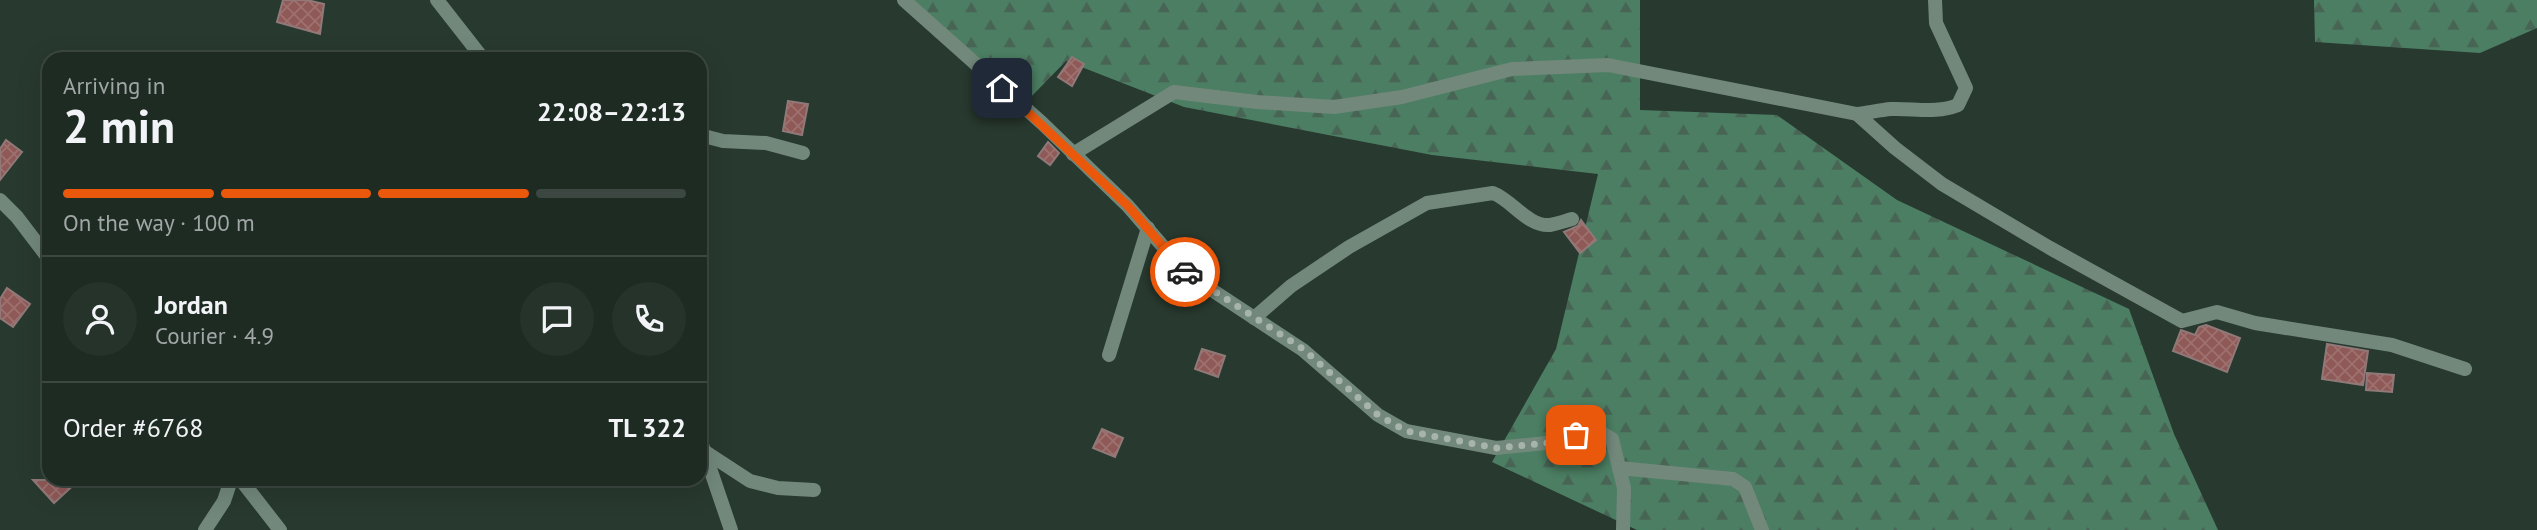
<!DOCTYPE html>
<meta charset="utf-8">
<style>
:root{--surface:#1e2b23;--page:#26332b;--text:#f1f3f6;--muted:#a1a7a6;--line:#3c4741;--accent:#ea580c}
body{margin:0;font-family:"PT Sans",sans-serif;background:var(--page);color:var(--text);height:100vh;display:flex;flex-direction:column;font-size:26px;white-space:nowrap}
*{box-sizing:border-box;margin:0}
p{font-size:23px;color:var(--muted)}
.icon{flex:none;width:38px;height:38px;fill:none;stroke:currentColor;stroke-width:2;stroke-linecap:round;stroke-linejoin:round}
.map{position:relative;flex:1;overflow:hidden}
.details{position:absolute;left:42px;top:52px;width:665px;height:434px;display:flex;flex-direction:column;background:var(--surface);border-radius:21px;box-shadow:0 7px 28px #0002,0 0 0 2px var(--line)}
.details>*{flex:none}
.pin{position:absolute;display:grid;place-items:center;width:60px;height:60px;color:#fff;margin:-30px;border-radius:14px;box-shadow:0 4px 10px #0006}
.courier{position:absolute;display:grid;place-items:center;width:70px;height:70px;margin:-35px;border:5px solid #ea580c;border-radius:50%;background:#fff;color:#222;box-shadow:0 2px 9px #0007}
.summary em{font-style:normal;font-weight:700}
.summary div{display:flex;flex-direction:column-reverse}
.summary{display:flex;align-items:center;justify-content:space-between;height:119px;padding:0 21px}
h1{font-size:46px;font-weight:700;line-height:52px}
.bar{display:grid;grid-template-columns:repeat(4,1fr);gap:10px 7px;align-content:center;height:84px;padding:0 21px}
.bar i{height:9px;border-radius:5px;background:var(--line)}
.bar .current{background:var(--accent)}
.bar p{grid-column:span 4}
.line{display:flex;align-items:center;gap:18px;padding:0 21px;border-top:2px solid var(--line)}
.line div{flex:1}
.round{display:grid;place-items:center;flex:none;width:74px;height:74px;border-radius:37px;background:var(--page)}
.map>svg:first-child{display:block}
</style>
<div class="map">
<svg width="2537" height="530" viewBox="0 0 2537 530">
<defs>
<pattern id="forest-firs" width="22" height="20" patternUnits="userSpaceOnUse" patternTransform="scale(1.75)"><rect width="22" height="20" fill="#4b7e62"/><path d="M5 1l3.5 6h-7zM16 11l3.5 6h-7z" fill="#486455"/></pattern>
<pattern id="building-cross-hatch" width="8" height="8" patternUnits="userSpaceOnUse" patternTransform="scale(1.75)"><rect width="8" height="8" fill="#8e5957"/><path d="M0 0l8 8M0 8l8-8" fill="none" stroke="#9e716f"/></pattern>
</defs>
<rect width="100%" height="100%" fill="#28392f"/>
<g fill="url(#forest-firs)">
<path d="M914,0H1640V110L1777,115L1897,200L2129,309L2174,434L2218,530H1637L1492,462L1556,349L1598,174L1432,155L1184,107L1066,61L1027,101Z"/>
<path d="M2314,0H2537V28L2480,53L2315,42Z"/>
</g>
<g fill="url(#building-cross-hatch)" stroke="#907978" stroke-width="2">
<path d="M283,0H307L324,4L320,34L277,22Z"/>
<path d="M1072,57L1084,64L1072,86L1058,77Z"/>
<path d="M788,101L808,104L802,135L783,131Z"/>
<path d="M6,140L22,152L0,180V149Z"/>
<path d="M1048,142L1059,153L1050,165L1038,156Z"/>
<path d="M1581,220L1596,240L1580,253L1564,232L1578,226Z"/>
<path d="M7,288L30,304L13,327L0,318V299Z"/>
<path d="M2206,325L2240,338L2227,372L2173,351L2181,330L2195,335L2199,327Z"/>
<path d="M2327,344L2368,351L2363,385L2322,379Z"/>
<path d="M1202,349L1225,356L1218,377L1195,369Z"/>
<path d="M2367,373L2394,375L2392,392L2366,390Z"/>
<path d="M1102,429L1123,438L1115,457L1093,448Z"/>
<path d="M33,480H79L54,503Z"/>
</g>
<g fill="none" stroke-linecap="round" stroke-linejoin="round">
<g stroke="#72887b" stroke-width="14">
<path d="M437,0L484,60"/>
<path d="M904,0L1042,123L1128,206L1186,273L1303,350L1378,415L1406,431L1496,448L1556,442L1595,429L1612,439L1624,488L1623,530"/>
<path d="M1857,114L1895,148L1942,184L2050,248L2182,321L2217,312L2255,323L2392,345L2465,369"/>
<path d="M700,135L723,141L766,143L803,153"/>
<path d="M1073,154L1174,92L1257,102L1334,107L1402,97L1512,69L1608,65L1857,114C1868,113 1879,110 1891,109C1914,108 1936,114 1958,105L1966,88L1936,23L1935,0"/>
<path d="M0,200L17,217L49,259"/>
<path d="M1254,318L1291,286L1349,247L1427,203L1493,193C1512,200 1528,227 1550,225C1557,224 1565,221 1572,219"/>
<path d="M1109,355L1148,228"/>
<path d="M700,439L731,530"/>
<path d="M704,451L750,481L778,488L814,490"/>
<path d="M1619,468L1733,479L1745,487L1762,530"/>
<path d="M241,480L280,530"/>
<path d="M205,530L224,501L231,480"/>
</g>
</g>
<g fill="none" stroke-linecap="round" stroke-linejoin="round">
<path stroke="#a7b4ac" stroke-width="7" stroke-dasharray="0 12.6" d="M1185,272L1303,349L1378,415L1406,431L1496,448L1556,442L1576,435"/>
<path stroke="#ea580c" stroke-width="9" d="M1002,88L1128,206L1185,272"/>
</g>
</svg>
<div class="pin" style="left:1576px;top:435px;background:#ea580c"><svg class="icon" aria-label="bag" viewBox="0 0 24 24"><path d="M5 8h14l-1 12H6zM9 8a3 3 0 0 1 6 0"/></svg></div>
<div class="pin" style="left:1002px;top:88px;background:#1f2937"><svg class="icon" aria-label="home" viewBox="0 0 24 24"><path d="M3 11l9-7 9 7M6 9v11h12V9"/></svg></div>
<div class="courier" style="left:1185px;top:272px"><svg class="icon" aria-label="car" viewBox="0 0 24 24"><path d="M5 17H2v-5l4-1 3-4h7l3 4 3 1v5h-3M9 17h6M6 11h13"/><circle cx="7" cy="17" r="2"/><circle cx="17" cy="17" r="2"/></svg></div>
<section class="details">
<div class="summary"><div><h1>2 min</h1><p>Arriving in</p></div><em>22:08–22:13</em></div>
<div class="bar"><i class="current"></i><i class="current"></i><i class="current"></i><i></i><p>On the way · 100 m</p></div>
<div class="line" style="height:126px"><a class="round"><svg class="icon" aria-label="person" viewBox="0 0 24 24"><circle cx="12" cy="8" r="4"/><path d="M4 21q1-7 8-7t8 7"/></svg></a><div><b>Jordan</b><p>Courier · 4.9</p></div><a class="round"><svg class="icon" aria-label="chat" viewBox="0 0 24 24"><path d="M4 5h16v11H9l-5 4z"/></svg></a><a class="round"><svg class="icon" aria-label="phone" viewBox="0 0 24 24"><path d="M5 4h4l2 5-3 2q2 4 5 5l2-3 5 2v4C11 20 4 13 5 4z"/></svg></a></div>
<div class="line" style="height:91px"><div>Order #6768</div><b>TL 322</b></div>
</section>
</div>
